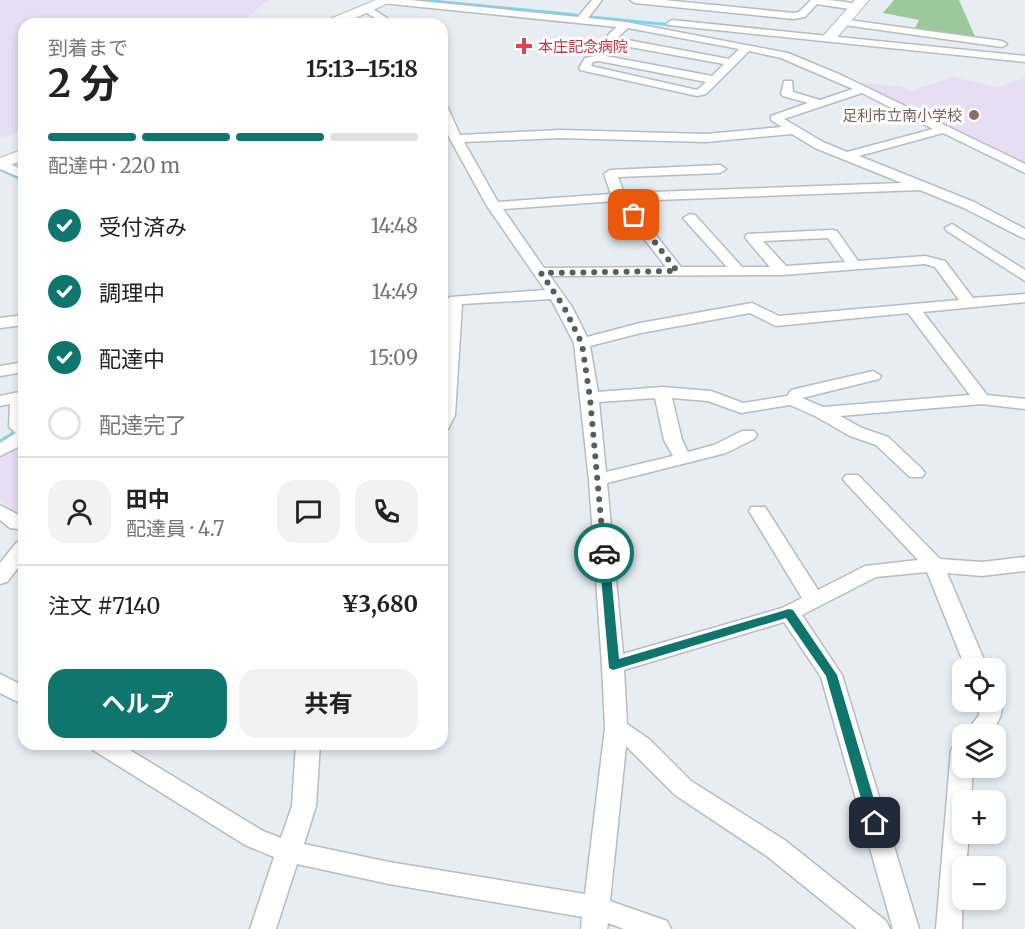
<!DOCTYPE html>
<html lang="ja">
<meta charset="utf-8">
<style>
:root{--surface:#fff;--page:#f2f2f2;--text:#222;--muted:#767676;--line:#e0e0e0;--accent:#0f766e}
body{margin:0;font-family:Merriweather,"Noto Sans JP",serif;background:var(--page);color:var(--text);height:100vh;display:flex;flex-direction:column;font-size:22px;white-space:nowrap}
*{box-sizing:border-box;margin:0}
p{font-size:20px;color:var(--muted)}
.icon{flex:none;width:33px;height:33px;fill:none;stroke:currentColor;stroke-width:2;stroke-linecap:round;stroke-linejoin:round}
.map{position:relative;flex:1;overflow:hidden}
.details{position:absolute;left:18px;top:18px;width:430px;height:732px;display:flex;flex-direction:column;background:var(--surface);border-radius:18px;box-shadow:0 3px 9px #0003}
.details>*{flex:none}
.buttons{position:absolute;left:952px;top:658px;display:grid;gap:12px}
.buttons a{display:grid;place-items:center;width:54px;height:54px;border-radius:12px;background:var(--surface);box-shadow:0 3px 9px #0003;font-size:30px}
.pin{position:absolute;display:grid;place-items:center;width:51px;height:51px;color:#fff;margin:-26px;border-radius:12px;box-shadow:0 3px 9px #0006}
.courier{position:absolute;display:grid;place-items:center;width:60px;height:60px;margin:-30px;border:4px solid #0f766e;border-radius:50%;background:#fff;color:#222;box-shadow:0 2px 8px #0007}
.summary em{font-style:normal;font-weight:700}
.summary div{display:flex;flex-direction:column-reverse}
.summary{display:flex;align-items:center;justify-content:space-between;height:102px;padding:0 30px}
h1{font-size:39px;font-weight:700;line-height:45px}
.bar{display:grid;grid-template-columns:repeat(4,1fr);gap:9px 6px;align-content:center;height:72px;padding:0 30px}
.bar i{height:8px;border-radius:4px;background:var(--line)}
.bar .current{background:var(--accent)}
.bar p{grid-column:span 4}
.line{display:flex;align-items:center;gap:15px;padding:0 30px;border-top:2px solid var(--line)}
.line div{flex:1}
.round{display:grid;place-items:center;flex:none;width:63px;height:63px;border-radius:18px;background:var(--page)}
ol{padding:0 30px;list-style:none}
li{display:flex;align-items:center;gap:18px;height:66px}
li p{margin-inline-start:auto}
li .icon{padding:6px;border-radius:50%;background:var(--accent);color:#fff;stroke-width:4}
li:last-child{color:var(--muted)}
li i{width:33px;height:33px;border:3px solid var(--line);border-radius:50%}
.primary-button{display:flex;gap:12px;margin-top:auto;padding:12px 30px}
.primary-button a{flex:1;height:69px;border-radius:18px;background:var(--accent);color:#fff;font-size:24px;font-weight:700;line-height:69px;text-align:center}
.primary-button a+a{background:var(--page);color:var(--text)}
.map>svg:first-child{display:block}
</style>
<div class="map">
<svg width="1025" height="929" viewBox="0 0 1025 929">
<rect width="100%" height="100%" fill="#e7edf3"/>
<path fill="#e5def4" d="M0,0H270L264,2L242,24H24V130L5,137L0,136Z"/>
<g fill="#e8ddf2">
<path d="M952,77L998,87L1025,78V165L857,83L899,86L912,91Z"/>
<path d="M24,439V520H23L0,500V454Z"/>
</g>
<path fill="#9cc99c" d="M894,0H959L976,39L914,30L919,20L883,13Z"/>
<g fill="none" stroke-linecap="round" stroke-linejoin="round">
<g stroke="#75d9f7" stroke-width="3">
<path d="M422,0L576,15"/>
<path d="M591,17L671,25"/>
</g>
<path stroke="#75d9f7" stroke-width="4" d="M1,169L24,180"/>
<path stroke="#75d9f7" stroke-width="4.5" d="M0,442L24,427"/>
<g stroke="#b7bcc2" stroke-width="3">
<g id="street">
<path d="M377,0H410L578,17L592,0H602L588,18L626,22L788,53L841,75L1025,164V173L943,133L859,156L974,202L1025,229V239L964,208L920,190L629,201L681,267H727L683,218L690,214L695,215L742,267H770L747,240L745,237L747,234L832,230L837,231L858,261L925,256L945,261L973,298L1025,294V302L923,312L987,395L1025,399V409L982,404L840,416L862,428L888,437L922,469L925,473L922,477H910L876,445L850,436L815,416L790,405L741,413L708,401L672,398L682,440L688,452L714,445L742,431H754L757,435L754,439L726,453L607,483L623,654L782,608L802,598L749,511L751,507H765L818,590L865,566L918,560L846,483L843,479L846,475H858L940,559L982,562L1025,557V571L982,576L947,573L988,669H966L927,572L876,577L802,615L842,675L919,929H893L821,677L784,622L624,670L627,724L649,739L691,781L786,841L886,921L890,929H857L768,857L675,795L626,746L610,901L667,921L671,929H624L608,923L607,929H581L582,917L389,884L297,864L276,929H250L274,857L245,845L93,750L89,744H120L263,831L281,838L292,806L296,744H320L316,806L304,844L389,862L585,894L605,728L602,665L589,480L574,343L551,299L462,304L455,415L448,429L442,430V357L447,300L450,297L545,290L487,206L450,139L442,122V105L448,108L460,135L560,130L706,134L782,127L771,120V116L808,103L783,96L781,94L784,81H792L793,92L820,100L853,89L781,58L749,51L706,94L697,96L580,70L579,68L585,58L595,56L609,34L617,27L382,3ZM628,28L739,49L729,59L617,38ZM613,44L724,64L712,76L606,56ZM599,61L706,82L697,90L591,66L593,62ZM862,93L933,129L847,152L823,142L784,119ZM792,134L815,148L902,183L624,193L618,177L720,173L726,169L720,165L610,170L604,174L611,194L498,202L464,142L560,138L706,142ZM615,201L666,267L544,268L503,209ZM828,238L845,262L786,266L763,241ZM925,264L935,267L959,300L779,316L752,303L640,323L587,337L572,307L550,276L782,275ZM750,313L776,326L908,313L970,395L823,407L802,398L879,379L881,376L873,371L791,390L787,396L743,403L711,391L662,387L598,392L590,346L641,333ZM655,398L664,440L673,456L606,472L599,402Z"/>
<path d="M630,0H664L793,13L799,12L811,0C826,0 849,0 861,7L856,10L817,4L805,17L793,19L635,3Z"/>
<path d="M367,6L370,7L396,24H384L364,11L362,9Z"/>
<path d="M841,19L1002,41L1007,44L1002,47L837,24L836,22Z"/>
<path d="M672,20L1025,56V62L668,25L667,23Z"/>
<path d="M0,160L24,170V179L0,169Z"/>
<path d="M952,224L1025,270V281L947,231L945,228Z"/>
<path d="M24,315V325L0,328V318Z"/>
<path d="M24,362V372L0,376V366Z"/>
<path d="M24,391V444L0,456V443L16,433L9,427L10,404L0,406V396Z"/>
<path d="M0,505L24,518V530L10,528L0,520Z"/>
<path d="M24,541V560L7,582L0,584V563L17,542Z"/>
<path d="M0,674L24,686V705L0,693Z"/>
<path d="M996,695C1009,708 998,724 988,735H964L979,715V702H996Z"/>
<path d="M963,741V768H973L971,801H963V834H969L966,867H963L962,929H936L951,750L955,744Z"/>
</g>
</g>
<g stroke="#b7bcc2" stroke-width="2">
<g id="secondary">
<path d="M376,0H395L342,24H323L325,21Z"/>
<path d="M855,0H869L834,41H824L822,38L824,35Z"/>
<path d="M24,149V160L0,169V158Z"/>
</g>
</g>
<use href="#street" fill="#fff" fill-rule="evenodd"/>
<use href="#secondary" fill="#fff" fill-rule="evenodd"/>
</g>
<path fill="#0f766e" d="M604,549L609,553L619,659L789,609L793,610L837,675L881,823L879,827H870L868,823L826,676L786,618L613,670L609,668L599,553Z"/>
<g fill="none" stroke-linecap="round" stroke-linejoin="round">
<path stroke="#595d60" stroke-width="6" stroke-dasharray="0 10.8" d="M604,553L590,398L582,344L564,307L541,273L677,271L634,215"/>
</g>
<path fill="#e0444e" stroke="#fff" stroke-width="2" d="M521 37h6v6h6v6h-6v6h-6v-6h-6v-6h6z"/>
<circle fill="#8d6e63" stroke="#fff" stroke-width="2" cx="974" cy="115" r="6"/>
<g text-anchor="middle" dominant-baseline="central" stroke-width="6" stroke-linejoin="round" paint-order="stroke">
<g font-size="15" fill="#be3a42" stroke="#fff" text-anchor="start">
<text x="538" y="46">本庄記念病院</text>
</g>
<g font-size="15" fill="#785e54" stroke="#fff" text-anchor="end">
<text x="962" y="115">足利市立南小学校</text>
</g>
</g>
</svg>
<div class="buttons">
<a><svg class="icon" aria-label="locate" viewBox="0 0 24 24"><circle cx="12" cy="12" r="6"/><path d="M12 2v4M12 18v4M2 12h4M18 12h4"/></svg></a>
<a><svg class="icon" aria-label="layers" viewBox="0 0 24 24"><path d="M12 4l9 5-9 5-9-5zM3 14l9 5 9-5"/></svg></a>
<a>+</a>
<a>−</a>
</div>
<div class="pin" style="left:634px;top:215px;background:#ea580c"><svg class="icon" aria-label="bag" viewBox="0 0 24 24"><path d="M5 8h14l-1 12H6zM9 8a3 3 0 0 1 6 0"/></svg></div>
<div class="pin" style="left:875px;top:823px;background:#1f2937"><svg class="icon" aria-label="home" viewBox="0 0 24 24"><path d="M3 11l9-7 9 7M6 9v11h12V9"/></svg></div>
<div class="courier" style="left:604px;top:553px"><svg class="icon" aria-label="car" viewBox="0 0 24 24"><path d="M5 17H2v-5l4-1 3-4h7l3 4 3 1v5h-3M9 17h6M6 11h13"/><circle cx="7" cy="17" r="2"/><circle cx="17" cy="17" r="2"/></svg></div>
<section class="details">
<div class="summary"><div><h1>2 分</h1><p>到着まで</p></div><em>15:13–15:18</em></div>
<div class="bar"><i class="current"></i><i class="current"></i><i class="current"></i><i></i><p>配達中 · 220 m</p></div>
<ol>
<li><svg class="icon" aria-label="check" viewBox="0 0 24 24"><path d="M5 12l5 5 9-10"/></svg>受付済み<p>14:48</p></li>
<li><svg class="icon" aria-label="check" viewBox="0 0 24 24"><path d="M5 12l5 5 9-10"/></svg>調理中<p>14:49</p></li>
<li><svg class="icon" aria-label="check" viewBox="0 0 24 24"><path d="M5 12l5 5 9-10"/></svg>配達中<p>15:09</p></li>
<li><i></i>配達完了</li>
</ol>
<div class="line" style="height:108px"><a class="round"><svg class="icon" aria-label="person" viewBox="0 0 24 24"><circle cx="12" cy="8" r="4"/><path d="M4 21q1-7 8-7t8 7"/></svg></a><div><b>田中</b><p>配達員 · 4.7</p></div><a class="round"><svg class="icon" aria-label="chat" viewBox="0 0 24 24"><path d="M4 5h16v11H9l-5 4z"/></svg></a><a class="round"><svg class="icon" aria-label="phone" viewBox="0 0 24 24"><path d="M5 4h4l2 5-3 2q2 4 5 5l2-3 5 2v4C11 20 4 13 5 4z"/></svg></a></div>
<div class="line" style="height:78px"><div>注文 #7140</div><b>¥3,680</b></div>
<div class="primary-button"><a>ヘルプ</a><a>共有</a></div>
</section>
</div>
